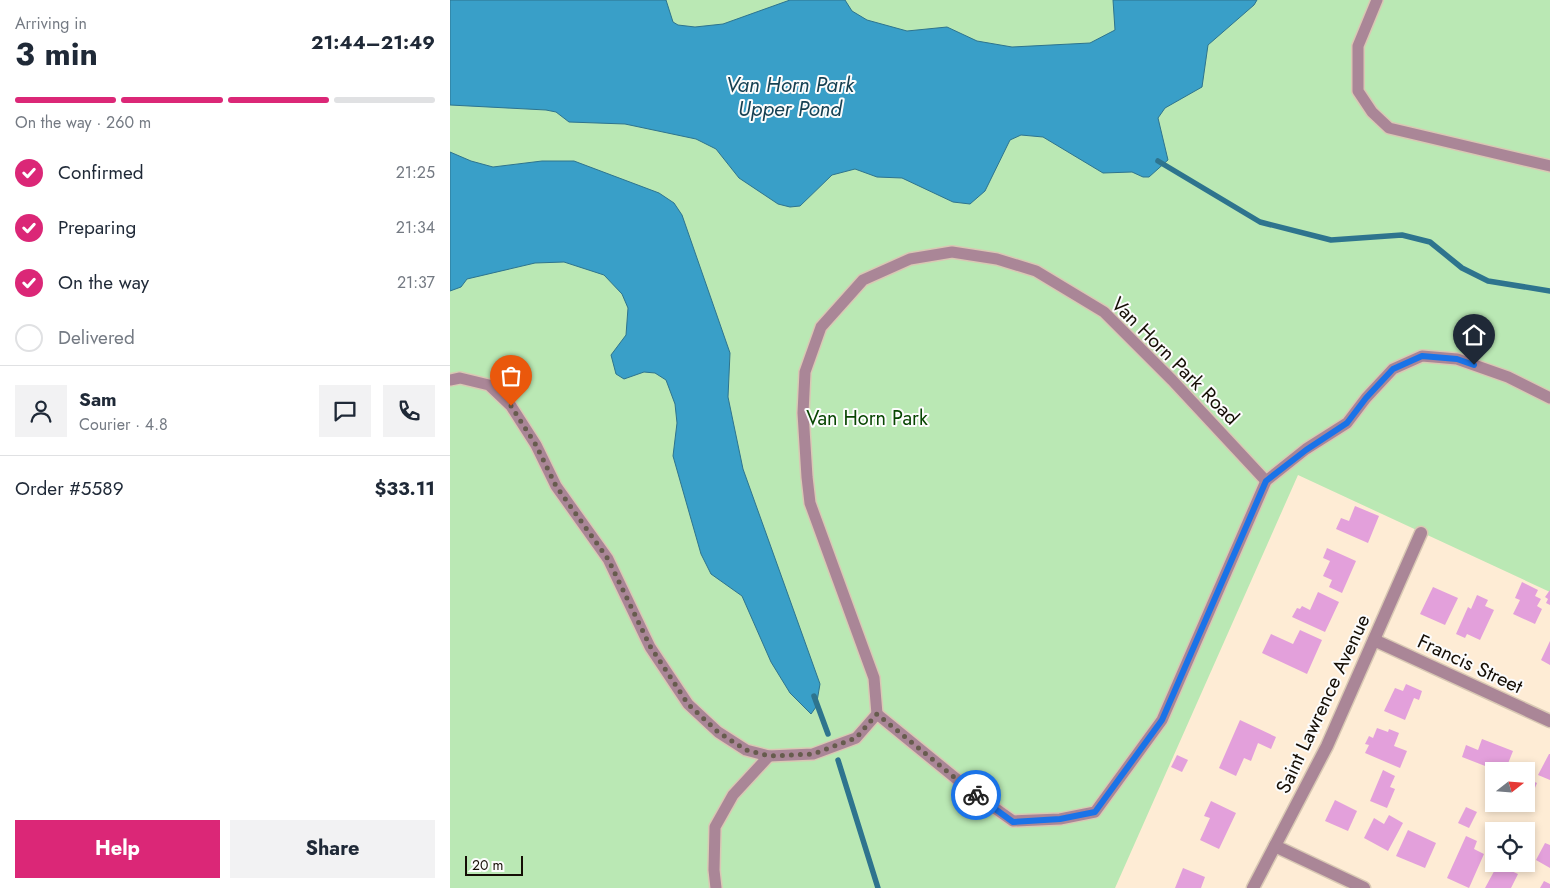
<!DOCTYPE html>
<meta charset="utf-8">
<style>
:root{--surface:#fff;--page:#f2f2f3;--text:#1f2937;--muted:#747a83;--line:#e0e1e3;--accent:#db2777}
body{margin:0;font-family:Jost,sans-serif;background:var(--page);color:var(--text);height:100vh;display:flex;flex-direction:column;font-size:19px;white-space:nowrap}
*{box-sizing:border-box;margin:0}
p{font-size:16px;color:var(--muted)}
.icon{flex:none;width:28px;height:28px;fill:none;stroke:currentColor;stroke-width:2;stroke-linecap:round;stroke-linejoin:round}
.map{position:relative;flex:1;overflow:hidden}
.panel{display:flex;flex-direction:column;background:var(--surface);width:450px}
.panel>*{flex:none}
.needle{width:32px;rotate:73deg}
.fabs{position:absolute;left:1035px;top:762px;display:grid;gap:10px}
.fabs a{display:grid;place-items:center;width:50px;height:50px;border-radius:0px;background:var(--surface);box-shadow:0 2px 8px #0003;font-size:25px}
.scale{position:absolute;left:15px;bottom:12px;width:58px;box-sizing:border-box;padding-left:5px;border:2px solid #150e05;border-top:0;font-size:14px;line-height:18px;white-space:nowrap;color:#150e05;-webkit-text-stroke:4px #fcfcfc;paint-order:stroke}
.pin{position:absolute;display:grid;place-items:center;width:42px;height:42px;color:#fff;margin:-51px -21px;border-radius:50% 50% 50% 0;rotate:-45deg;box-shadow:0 0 5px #0007}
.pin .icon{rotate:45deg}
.courier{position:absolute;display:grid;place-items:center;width:50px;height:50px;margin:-25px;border:4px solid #1a73e8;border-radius:50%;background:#fff;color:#222;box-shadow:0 1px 6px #0007}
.head em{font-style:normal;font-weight:700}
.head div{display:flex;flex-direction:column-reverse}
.head{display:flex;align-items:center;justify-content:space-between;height:85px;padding:0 15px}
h1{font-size:32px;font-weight:700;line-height:38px}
.bar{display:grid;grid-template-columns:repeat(4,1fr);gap:8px 5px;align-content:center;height:60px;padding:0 15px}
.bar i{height:6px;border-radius:4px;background:var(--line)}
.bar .on{background:var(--accent)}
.bar p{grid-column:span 4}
.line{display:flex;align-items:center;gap:12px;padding:0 15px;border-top:1px solid var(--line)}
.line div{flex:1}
.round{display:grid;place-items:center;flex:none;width:52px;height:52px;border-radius:0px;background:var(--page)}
ol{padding:0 15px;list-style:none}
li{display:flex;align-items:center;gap:15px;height:55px}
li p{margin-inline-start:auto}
li .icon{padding:5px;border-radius:50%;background:var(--accent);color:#fff;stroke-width:4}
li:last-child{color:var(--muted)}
li i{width:28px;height:28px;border:2px solid var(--line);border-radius:50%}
.cta{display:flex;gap:10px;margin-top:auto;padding:10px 15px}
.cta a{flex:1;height:58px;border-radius:0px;background:var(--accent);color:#fff;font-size:20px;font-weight:700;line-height:58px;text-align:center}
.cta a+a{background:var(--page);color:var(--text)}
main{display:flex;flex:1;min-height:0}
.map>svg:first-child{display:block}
</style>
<main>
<section class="panel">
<div class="head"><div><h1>3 min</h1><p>Arriving in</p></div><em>21:44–21:49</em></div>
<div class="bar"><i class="on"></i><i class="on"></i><i class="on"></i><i></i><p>On the way · 260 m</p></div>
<ol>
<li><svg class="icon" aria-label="check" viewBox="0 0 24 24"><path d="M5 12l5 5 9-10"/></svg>Confirmed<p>21:25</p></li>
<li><svg class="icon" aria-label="check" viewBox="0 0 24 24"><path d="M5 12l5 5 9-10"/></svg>Preparing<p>21:34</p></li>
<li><svg class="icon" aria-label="check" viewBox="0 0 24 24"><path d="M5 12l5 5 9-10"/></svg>On the way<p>21:37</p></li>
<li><i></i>Delivered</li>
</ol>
<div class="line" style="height:90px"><a class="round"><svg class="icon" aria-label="person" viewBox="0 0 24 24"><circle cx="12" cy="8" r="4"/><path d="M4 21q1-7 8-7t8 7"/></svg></a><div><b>Sam</b><p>Courier · 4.8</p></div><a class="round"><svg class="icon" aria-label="chat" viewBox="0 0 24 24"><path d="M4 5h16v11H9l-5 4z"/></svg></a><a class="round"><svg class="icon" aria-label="phone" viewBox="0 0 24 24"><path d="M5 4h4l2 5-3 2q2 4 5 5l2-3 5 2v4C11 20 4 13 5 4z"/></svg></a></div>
<div class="line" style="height:65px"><div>Order #5589</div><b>$33.11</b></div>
<div class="cta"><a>Help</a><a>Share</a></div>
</section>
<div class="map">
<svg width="1100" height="888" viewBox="0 0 1100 888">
<rect width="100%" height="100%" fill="#feecd5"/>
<path fill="#bae8b4" d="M0,0H1100V592L848,475L665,888H0Z"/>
<g fill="#399fc8" stroke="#2e748e">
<path d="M0,0H216L223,22L228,25L245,27L273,24L340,0H395L402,11L417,20L457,31L497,27L527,41L562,47L640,43L665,30L663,0H807L804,5L758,45L752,87L715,108L708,118L718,160L699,177H693L682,172L653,173L593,137L571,135L560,140L535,191L520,204L503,202L452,178L427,177L405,169L382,175L350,206L340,207L328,204L289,178L266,149L246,139L175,124L119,122L106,112L96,110L0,105Z"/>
<path d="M0,152L21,161L43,167L92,161H124L209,193L224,203L232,215L280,353L278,397L293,469L370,684L366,707L361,714L340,693L321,662L292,596L261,574L251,554L223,456L227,423L225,404L216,380L205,373L194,372L174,379L166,374L161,355L176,335L178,308L172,294L154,275L114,262L85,263L17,279L11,287L0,291Z"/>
</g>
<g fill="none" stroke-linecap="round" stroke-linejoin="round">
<g stroke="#2e748e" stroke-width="5.5">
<path d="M708,161L810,222L881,240L952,235L980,242L1012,268L1038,281L1100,291"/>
<path d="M364,696L378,734"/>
<path d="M388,760L428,888"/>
</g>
</g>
<g fill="#e3a0db">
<path d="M905,506L929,516L918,543L886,529L891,518L899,521Z"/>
<path d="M877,548L906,561L892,593L879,587L882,580L873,576L880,561L873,558Z"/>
<path d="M1072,582L1088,590L1085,596L1091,599L1087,606L1092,609L1085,624L1063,614L1070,600L1065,598Z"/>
<path d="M983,587L1008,598L995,625L970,614Z"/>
<path d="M1100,590V605L1096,603L1098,599L1095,597Z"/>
<path d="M868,592L889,602L875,632L842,617L847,608L850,609L852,606L860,610Z"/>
<path d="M1027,595L1038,600L1035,606L1044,610L1030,640L1017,634L1015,638L1006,634L1018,607L1021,609Z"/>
<path d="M850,630L872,640L857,674L812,653L821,634L843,644Z"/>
<path d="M1100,641V665L1091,660Z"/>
<path d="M956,684L972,691L969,700L964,698L955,720L934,711L945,688L953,691Z"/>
<path d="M790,720L826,737L821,749L808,743L801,761L794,758L786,776L769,768Z"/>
<path d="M927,728L938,732L939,729L949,733L944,746L957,751L950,768L915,753L919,745L915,744L919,736L923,738Z"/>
<path d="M1032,739L1063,751L1055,771H1048L1012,757L1016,745L1028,750Z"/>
<path d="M1099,754H1100V780L1088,775Z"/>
<path d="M727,755L738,760L732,772L721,767Z"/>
<path d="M933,770L945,776L940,787L945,789L937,808L920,801Z"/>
<path d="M1076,778L1087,783L1080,800L1076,798Z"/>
<path d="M885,800L907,811L898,831L875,821Z"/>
<path d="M761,801L786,813L769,849L750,840L760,818L754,816Z"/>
<path d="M1016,807L1027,812L1019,828L1008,823Z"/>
<path d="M939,815L953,823L938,851L914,838L924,818L934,824Z"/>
<path d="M958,830L986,843L975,868L946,856Z"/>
<path d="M1016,836L1027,841L1024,849L1034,854L1019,888L997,878Z"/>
<path d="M1095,843L1100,845V868L1086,860Z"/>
<path d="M1048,864H1059L1057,869L1068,874L1061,888H1035Z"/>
<path d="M733,868L755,877L751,888H725Z"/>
<path d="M1094,881L1100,884V888H1090Z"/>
</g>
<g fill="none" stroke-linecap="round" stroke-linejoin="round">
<g stroke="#d9c8b4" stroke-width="14">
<g id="service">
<path d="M927,0L908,46V91L922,112L939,128L1100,166"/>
<path d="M0,380L10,378L39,385L61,406L86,445L106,486L158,559L200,647L238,704L268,732L296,750L319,756L363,754L406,738L427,714L525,794L563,821L610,819L645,812L712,720L816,481L856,449L897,423L916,398L943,369L972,356L1007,359L1058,377L1100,398"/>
<path d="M427,714L424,678L360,503L357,477L353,413L355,372L371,327L413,280L460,259L502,252L547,259L586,271L654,312L722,380L816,481"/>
<path d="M266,888L264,870L265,827L283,795L319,756"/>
</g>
</g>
<g stroke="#d9c8b4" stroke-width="15">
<g id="minor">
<path d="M924,640L1100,721"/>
<path d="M825,846L914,888"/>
<path d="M803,888L877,746L971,533"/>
</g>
</g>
<use href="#service" stroke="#aa8697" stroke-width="11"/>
<use href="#minor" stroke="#aa8697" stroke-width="12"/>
</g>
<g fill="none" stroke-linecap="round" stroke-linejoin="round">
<path stroke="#675c4e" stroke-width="5" stroke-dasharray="0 9" d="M61,406L86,445L106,486L158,559L200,646L238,704L268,732L296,750L319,756L363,754L406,738L427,714L526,795"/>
<path stroke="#1a73e8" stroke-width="6" d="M526,795L563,822L610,819L645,812L712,720L816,481L856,450L897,423L916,398L943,369L972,356L1007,359L1024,365"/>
</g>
<g text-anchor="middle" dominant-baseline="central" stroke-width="4" stroke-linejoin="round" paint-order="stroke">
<g font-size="20" fill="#150e05" stroke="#fcfcfc">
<text transform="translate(725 361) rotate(45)">Van Horn Park Road</text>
<text transform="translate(1020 664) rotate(25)">Francis Street</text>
<text transform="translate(873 704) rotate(-65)">Saint Lawrence Avenue</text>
</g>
<g font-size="20" fill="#084602" stroke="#fcfcfc">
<text x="417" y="418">Van Horn Park</text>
</g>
<g font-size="21" font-style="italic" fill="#164153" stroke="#fcfcfc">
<text x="340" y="85">Van Horn Park<tspan x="340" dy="24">Upper Pond</tspan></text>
</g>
</g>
</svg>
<div class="fabs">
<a><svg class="needle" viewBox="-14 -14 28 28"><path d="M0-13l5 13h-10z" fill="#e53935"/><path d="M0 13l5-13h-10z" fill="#747a83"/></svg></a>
<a><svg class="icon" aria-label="locate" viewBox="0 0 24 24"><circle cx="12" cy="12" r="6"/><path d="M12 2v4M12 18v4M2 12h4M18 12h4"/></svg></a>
</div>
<div class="scale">20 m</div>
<div class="pin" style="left:61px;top:406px;background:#ea580c"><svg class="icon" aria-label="bag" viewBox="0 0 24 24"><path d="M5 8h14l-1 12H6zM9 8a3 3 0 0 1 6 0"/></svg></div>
<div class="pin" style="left:1024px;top:365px;background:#1f2937"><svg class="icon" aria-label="home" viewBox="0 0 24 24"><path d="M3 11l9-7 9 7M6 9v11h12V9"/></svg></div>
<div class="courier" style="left:526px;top:795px"><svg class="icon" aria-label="bike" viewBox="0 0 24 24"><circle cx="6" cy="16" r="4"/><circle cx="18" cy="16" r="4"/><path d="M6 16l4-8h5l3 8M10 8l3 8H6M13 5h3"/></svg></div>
</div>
</main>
